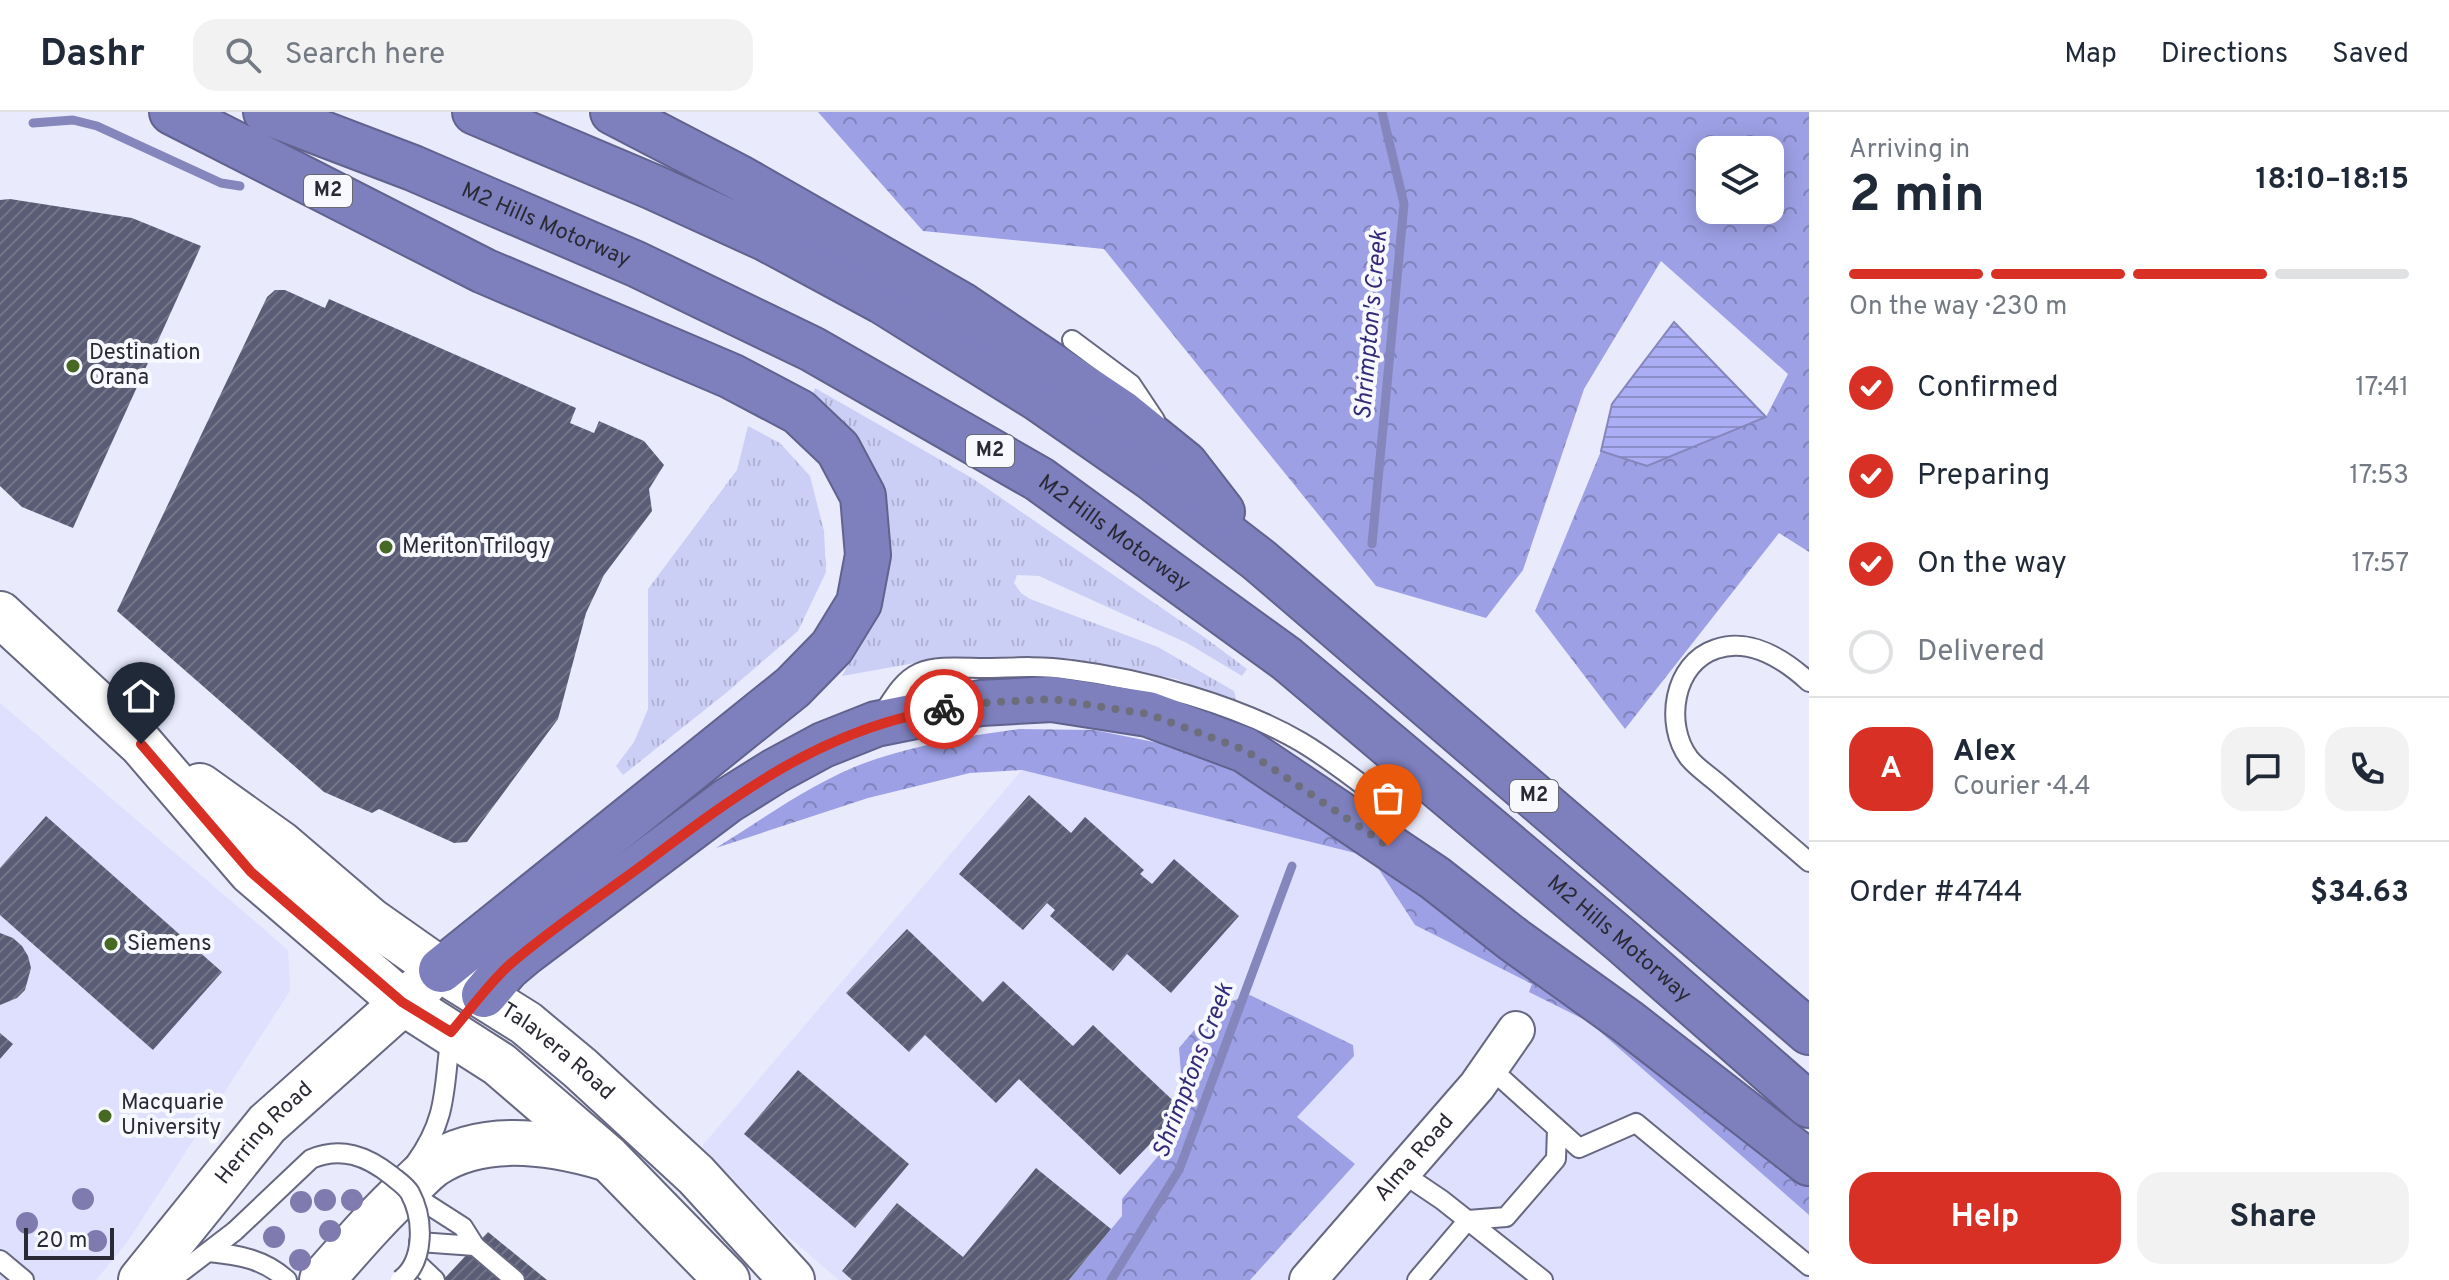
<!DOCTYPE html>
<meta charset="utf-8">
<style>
:root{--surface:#fff;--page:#f2f2f3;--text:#1f2937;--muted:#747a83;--line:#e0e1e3;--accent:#d93025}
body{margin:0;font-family:Overpass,sans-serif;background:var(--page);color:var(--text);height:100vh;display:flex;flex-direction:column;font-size:30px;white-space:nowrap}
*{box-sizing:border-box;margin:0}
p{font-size:26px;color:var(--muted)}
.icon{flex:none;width:44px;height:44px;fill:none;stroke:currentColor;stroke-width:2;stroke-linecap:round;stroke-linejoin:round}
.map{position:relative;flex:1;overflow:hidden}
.side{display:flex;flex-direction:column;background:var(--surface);width:640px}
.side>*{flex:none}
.tools{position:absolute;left:1696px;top:24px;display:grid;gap:16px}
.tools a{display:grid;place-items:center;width:88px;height:88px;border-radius:16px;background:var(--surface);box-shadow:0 4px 20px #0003;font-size:40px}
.scale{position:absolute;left:24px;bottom:20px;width:90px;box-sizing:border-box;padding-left:8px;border:4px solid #2a2a36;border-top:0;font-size:22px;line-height:28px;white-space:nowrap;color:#2a2a36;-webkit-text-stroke:6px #f8f9ff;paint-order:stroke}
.pin{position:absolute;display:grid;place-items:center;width:68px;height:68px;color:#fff;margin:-82px -34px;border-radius:50% 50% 50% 0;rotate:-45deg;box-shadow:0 0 8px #0007}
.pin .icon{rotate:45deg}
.courier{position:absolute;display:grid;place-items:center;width:80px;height:80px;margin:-40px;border:6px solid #d93025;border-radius:50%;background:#fff;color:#222;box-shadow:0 2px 10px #0007}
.head em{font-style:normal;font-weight:700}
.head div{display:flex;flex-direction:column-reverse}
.head{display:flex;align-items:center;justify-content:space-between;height:136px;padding:0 40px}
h1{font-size:52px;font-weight:700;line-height:60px}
.bar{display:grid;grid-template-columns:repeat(4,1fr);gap:12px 8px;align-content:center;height:96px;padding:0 40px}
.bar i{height:10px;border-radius:6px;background:var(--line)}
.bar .on{background:var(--accent)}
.bar p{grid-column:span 4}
.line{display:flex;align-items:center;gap:20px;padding:0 40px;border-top:2px solid var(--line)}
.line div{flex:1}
.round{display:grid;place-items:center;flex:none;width:84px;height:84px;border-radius:24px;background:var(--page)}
ol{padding:0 40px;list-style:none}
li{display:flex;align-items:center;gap:24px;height:88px}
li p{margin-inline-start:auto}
li .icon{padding:8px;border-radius:50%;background:var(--accent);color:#fff;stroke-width:4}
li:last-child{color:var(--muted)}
li i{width:44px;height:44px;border:4px solid var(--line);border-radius:50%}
.primary-button{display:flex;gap:16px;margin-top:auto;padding:16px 40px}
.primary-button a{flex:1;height:92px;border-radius:24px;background:var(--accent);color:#fff;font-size:32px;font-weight:700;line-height:92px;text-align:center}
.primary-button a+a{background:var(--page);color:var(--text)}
header{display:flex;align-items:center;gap:48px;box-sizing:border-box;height:112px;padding:0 40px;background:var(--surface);border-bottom:2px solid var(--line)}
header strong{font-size:38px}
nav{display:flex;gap:44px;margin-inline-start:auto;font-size:28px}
.search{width:560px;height:72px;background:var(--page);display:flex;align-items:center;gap:20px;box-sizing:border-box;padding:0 28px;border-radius:24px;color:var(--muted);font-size:30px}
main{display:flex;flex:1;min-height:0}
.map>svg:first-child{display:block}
</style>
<header>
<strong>Dashr</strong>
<div class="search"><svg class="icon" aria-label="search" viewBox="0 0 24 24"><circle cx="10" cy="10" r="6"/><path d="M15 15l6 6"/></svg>Search here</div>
<nav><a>Map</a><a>Directions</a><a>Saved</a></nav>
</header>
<main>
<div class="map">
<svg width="1809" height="1168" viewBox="0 0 1809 1168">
<defs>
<pattern id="grass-tufts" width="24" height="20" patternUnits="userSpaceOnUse" patternTransform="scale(2)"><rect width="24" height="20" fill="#cccff5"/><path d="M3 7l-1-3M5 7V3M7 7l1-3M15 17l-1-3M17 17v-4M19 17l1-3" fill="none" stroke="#afb2d3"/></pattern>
<pattern id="forest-crowns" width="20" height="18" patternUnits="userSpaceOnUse" patternTransform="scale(2)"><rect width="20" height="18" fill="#9da0e5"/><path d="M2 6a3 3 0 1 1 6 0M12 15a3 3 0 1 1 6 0" fill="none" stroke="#8083ba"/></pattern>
<pattern id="water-rules" width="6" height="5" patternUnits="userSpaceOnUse" patternTransform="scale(2)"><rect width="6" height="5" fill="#acaef5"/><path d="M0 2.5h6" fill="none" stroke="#8c8ec7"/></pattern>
<pattern id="building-hatch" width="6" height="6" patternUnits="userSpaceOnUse" patternTransform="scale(2)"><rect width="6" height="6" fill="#5a5c75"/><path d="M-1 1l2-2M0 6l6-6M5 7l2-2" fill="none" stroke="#737588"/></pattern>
</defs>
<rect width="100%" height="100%" fill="#e9eafc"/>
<g fill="#dee0fe">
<path d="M0,591L288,838L290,879L128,1129L96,1168H0Z"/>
<path d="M1022,658L1371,745L1533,873L1530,880L1589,910L1809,1103V1168H839L783,1120L702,1034Z"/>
</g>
<g fill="url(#grass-tufts)">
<path d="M815,276L972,366L1204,525L1247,557L1242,564L1187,531L1039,464L1017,463L1014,471L1021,481L1030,487L1158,535L1234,579L1236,587H1228L1176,567L1107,553L1014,544L932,548L842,564L863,526L869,352L846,314L813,281Z"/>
<path d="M748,314L780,331L810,364L824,419L826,460L798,519L726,581L623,663L616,654L634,630L648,597V477L737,358Z"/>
</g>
<g fill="url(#forest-crowns)" fill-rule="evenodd">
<path d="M818,0H1809V440L1779,421L1625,617L1535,499L1601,339L1647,354L1766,305L1788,262L1661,149L1584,277L1523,458L1486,506L1376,474L1104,137L923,119ZM1710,38H1770V98H1710Z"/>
<path d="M1019,617L1094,618L1169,633L1234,657L1377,739L1809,1071V1103L1589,910L1529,880L1532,872L1415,813L1371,745L1022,658L970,661L868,686L716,736C766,705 820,665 876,647C922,632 971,623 1019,617Z"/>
<path d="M1250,883L1353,933L1354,944L1297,1005L1355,1052L1250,1168H1069L1122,1104V1087L1185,1012L1179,936L1214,895Z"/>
</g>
<path fill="url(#water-rules)" stroke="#8586bc" stroke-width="2" d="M1674,210L1766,305L1647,354L1601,339L1612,292Z"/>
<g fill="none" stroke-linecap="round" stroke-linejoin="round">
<g stroke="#8586bc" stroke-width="9">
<path d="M33,11L73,8L97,14L221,71L240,74"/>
<path d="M1372,432L1404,92L1382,0"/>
<path d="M1111,1168L1179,1058L1292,754"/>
</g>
</g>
<g fill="url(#building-hatch)">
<path d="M10,87L132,106L201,134L73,416L22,395L0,374V88Z"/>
<path d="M275,178H285L325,196L329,187L576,296L570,311L594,321L599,309L644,329L664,353L649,377L652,399L604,463L586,501L558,607L467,730L454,731L379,697L372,701L324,680L117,499L267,185Z"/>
<path d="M1029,683L1071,721L1085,705L1144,758L1140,762L1152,772L1174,747L1239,804L1171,881L1127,842L1113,859L1050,804L1055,798L1047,791L1023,818L959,762Z"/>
<path d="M46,704L222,860L153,938L0,803V756Z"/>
<path d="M907,817L983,890L1003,869L1073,934L1093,913L1183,998L1120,1063L1019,967L996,991L925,923L909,940L846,881Z"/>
<path d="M0,821L13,826L22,834L28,844L31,856L25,878L17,886L0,893Z"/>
<path d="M0,921L13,932L0,947Z"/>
<path d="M798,958L909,1052L855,1116L744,1022Z"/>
<path d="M1036,1056L1111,1117L1069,1168H852L842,1159L897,1091L963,1145Z"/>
<path d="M488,1120L547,1168H443Z"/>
</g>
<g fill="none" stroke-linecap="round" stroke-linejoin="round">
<g stroke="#666781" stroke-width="22">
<g id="service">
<path d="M1072,228L1131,272L1155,308"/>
<path d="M1809,570C1785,548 1750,525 1716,537C1673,551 1664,613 1689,646C1697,656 1711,665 1721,674C1750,699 1780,725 1809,750"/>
<path d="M880,606C891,590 901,569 919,561C939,552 970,557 992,556C1018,555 1045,554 1071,558C1143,567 1238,593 1301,630C1333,649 1361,672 1390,694"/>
<path d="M1490,956L1579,1036L1636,1011L1809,1154"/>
<path d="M416,1050C449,1004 443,974 451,923"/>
<path d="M1402,1061L1442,1088L1543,1168"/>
<path d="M410,1081L463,1115L475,1134L515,1168"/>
<path d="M419,1130L475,1134"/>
<path d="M209,1140C239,1143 264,1147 287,1168"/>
<path d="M0,1148L24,1168"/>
<path d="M416,1150L435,1168"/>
<path d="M171,1168L235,1119"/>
<path d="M1417,1168L1468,1108L1506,1105L1556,1047L1557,1017"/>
</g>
</g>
<g stroke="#666781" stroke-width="40">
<g id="minor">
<path id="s1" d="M1308,1168L1477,974L1516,918"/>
</g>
</g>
<g stroke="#666781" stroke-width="48">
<g id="secondary">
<path d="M0,502L141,632L251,760L402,890L499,952L608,1046L727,1168"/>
<path id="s2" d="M200,674L281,732L370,808L441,858L526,911L580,956L696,1063L792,1168"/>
<path id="s3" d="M141,1168L267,1012L424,872"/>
<path d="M322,1168C351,1135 378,1103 410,1074C418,1067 425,1059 433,1053C483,1019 551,1030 605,1046"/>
</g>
</g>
<g stroke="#61628e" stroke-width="48">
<g id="motorway">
<path d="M172,0L484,159L731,264L799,300L838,337L863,384L868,443L859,491L832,535L793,575L441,858"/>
<path id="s4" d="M266,0L413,56L636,152L812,237L1039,367L1287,547L1622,829L1809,993"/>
<path d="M475,0L653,75L767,127L882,189L1039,287L1151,365L1259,448L1809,920"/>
<path d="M613,0L740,66L960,192L1122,301L1185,352L1222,400"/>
<path d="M484,883L507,856L526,840L727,689L775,659L823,633L876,612L981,591L1052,587L1148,602L1245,638L1435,766L1514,828L1628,910L1809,1051"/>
</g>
</g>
<use href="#service" stroke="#fff" stroke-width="18"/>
<use href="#minor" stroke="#fff" stroke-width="36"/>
<use href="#secondary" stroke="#fff" stroke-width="44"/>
<use href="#motorway" stroke="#7e80be" stroke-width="44"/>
<g stroke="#666781" stroke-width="22" stroke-linecap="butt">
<path id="service-bridge" d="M235,1119L311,1047C341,1034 367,1044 392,1064C398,1069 406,1074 410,1081C424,1107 425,1150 400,1168"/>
</g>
<use href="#service-bridge" stroke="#fff" stroke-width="18"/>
</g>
<g fill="#807baf">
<circle cx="83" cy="1087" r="11"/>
<circle cx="325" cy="1088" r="11"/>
<circle cx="352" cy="1088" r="11"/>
<circle cx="301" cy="1090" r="11"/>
<circle cx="27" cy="1111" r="11"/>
<circle cx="330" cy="1119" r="11"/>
<circle cx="274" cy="1125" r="11"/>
<circle cx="96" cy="1129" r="11"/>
<circle cx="300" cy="1148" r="11"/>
</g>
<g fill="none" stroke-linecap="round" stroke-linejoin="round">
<path stroke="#6d6d7b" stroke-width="8" stroke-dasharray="0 14.4" d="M944,597L981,591L1052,587L1148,602L1245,638L1388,734"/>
<path stroke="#d93025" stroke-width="10" d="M141,632L251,760L402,890L451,920C469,899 487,874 507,855C549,818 598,786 644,752C738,681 824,616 944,597"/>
</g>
<g fill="#466a23" stroke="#f8f9ff" stroke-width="3">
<circle cx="73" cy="254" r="8"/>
<circle cx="386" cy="435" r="8"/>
<circle cx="111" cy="832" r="8"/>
<circle cx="105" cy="1004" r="8"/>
</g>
<g text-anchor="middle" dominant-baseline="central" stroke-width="8" stroke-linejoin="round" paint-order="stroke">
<g fill="#f8f9ff" stroke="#686872" stroke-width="2">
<rect x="304" y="63" width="48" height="32" rx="6"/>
<rect x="966" y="323" width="48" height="32" rx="6"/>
<rect x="1510" y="668" width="48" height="32" rx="6"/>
</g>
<g font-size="20" font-weight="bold" fill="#2a2a36">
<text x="328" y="79">M2</text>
<text x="990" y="339">M2</text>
<text x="1534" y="684">M2</text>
</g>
<g font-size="22" fill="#2a2a36" stroke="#f8f9ff">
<text stroke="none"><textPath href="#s4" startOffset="302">M2 Hills Motorway</textPath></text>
<text stroke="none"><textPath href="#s4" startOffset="950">M2 Hills Motorway</textPath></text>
<text stroke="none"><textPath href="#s4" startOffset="1598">M2 Hills Motorway</textPath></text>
<text stroke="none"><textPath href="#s2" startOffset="446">Talavera Road</textPath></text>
<text stroke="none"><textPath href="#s3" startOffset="192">Herring Road</textPath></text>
<text stroke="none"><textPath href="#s1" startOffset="162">Alma Road</textPath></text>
</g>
<g font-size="22" fill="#2a2a36" stroke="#f8f9ff" text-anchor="start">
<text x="89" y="241">Destination<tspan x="89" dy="25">Orana</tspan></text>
<text x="402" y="435">Meriton Trilogy</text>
<text x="127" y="832">Siemens</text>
<text x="121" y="991">Macquarie<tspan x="121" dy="25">University</tspan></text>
</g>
<g font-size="24" font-style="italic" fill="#332a7a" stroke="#f8f9ff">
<text transform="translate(1372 213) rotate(-85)">Shrimpton's Creek</text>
<text transform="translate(1194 959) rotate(-69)">Shrimptons Creek</text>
</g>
</g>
</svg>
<div class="tools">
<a><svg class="icon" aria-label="layers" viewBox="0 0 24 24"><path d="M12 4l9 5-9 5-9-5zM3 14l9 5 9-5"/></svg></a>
</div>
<div class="scale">20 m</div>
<div class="pin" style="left:1388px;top:734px;background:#ea580c"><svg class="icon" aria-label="bag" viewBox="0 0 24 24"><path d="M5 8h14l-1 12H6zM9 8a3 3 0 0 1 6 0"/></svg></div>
<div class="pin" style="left:141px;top:632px;background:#1f2937"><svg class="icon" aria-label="home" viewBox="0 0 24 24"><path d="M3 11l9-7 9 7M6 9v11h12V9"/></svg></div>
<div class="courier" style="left:944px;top:597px"><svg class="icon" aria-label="bike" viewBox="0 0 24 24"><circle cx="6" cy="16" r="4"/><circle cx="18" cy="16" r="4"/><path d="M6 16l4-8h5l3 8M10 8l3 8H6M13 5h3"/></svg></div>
</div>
<section class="side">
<div class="head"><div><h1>2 min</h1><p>Arriving in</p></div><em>18:10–18:15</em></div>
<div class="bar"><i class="on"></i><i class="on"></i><i class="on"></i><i></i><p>On the way · 230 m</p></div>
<ol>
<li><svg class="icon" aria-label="check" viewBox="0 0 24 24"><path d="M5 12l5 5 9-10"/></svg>Confirmed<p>17:41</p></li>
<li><svg class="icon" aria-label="check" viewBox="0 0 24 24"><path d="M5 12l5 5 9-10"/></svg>Preparing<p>17:53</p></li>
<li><svg class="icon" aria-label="check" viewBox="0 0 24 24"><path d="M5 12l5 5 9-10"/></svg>On the way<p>17:57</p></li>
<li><i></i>Delivered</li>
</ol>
<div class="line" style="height:144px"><b class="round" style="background:var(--accent);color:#fff">A</b><div><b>Alex</b><p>Courier · 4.4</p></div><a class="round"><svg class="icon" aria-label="chat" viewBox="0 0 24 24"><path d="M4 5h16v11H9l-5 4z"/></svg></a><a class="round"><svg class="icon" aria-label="phone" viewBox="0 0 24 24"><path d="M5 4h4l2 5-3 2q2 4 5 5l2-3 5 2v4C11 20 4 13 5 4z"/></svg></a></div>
<div class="line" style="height:104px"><div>Order #4744</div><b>$34.63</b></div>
<div class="primary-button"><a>Help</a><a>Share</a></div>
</section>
</main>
